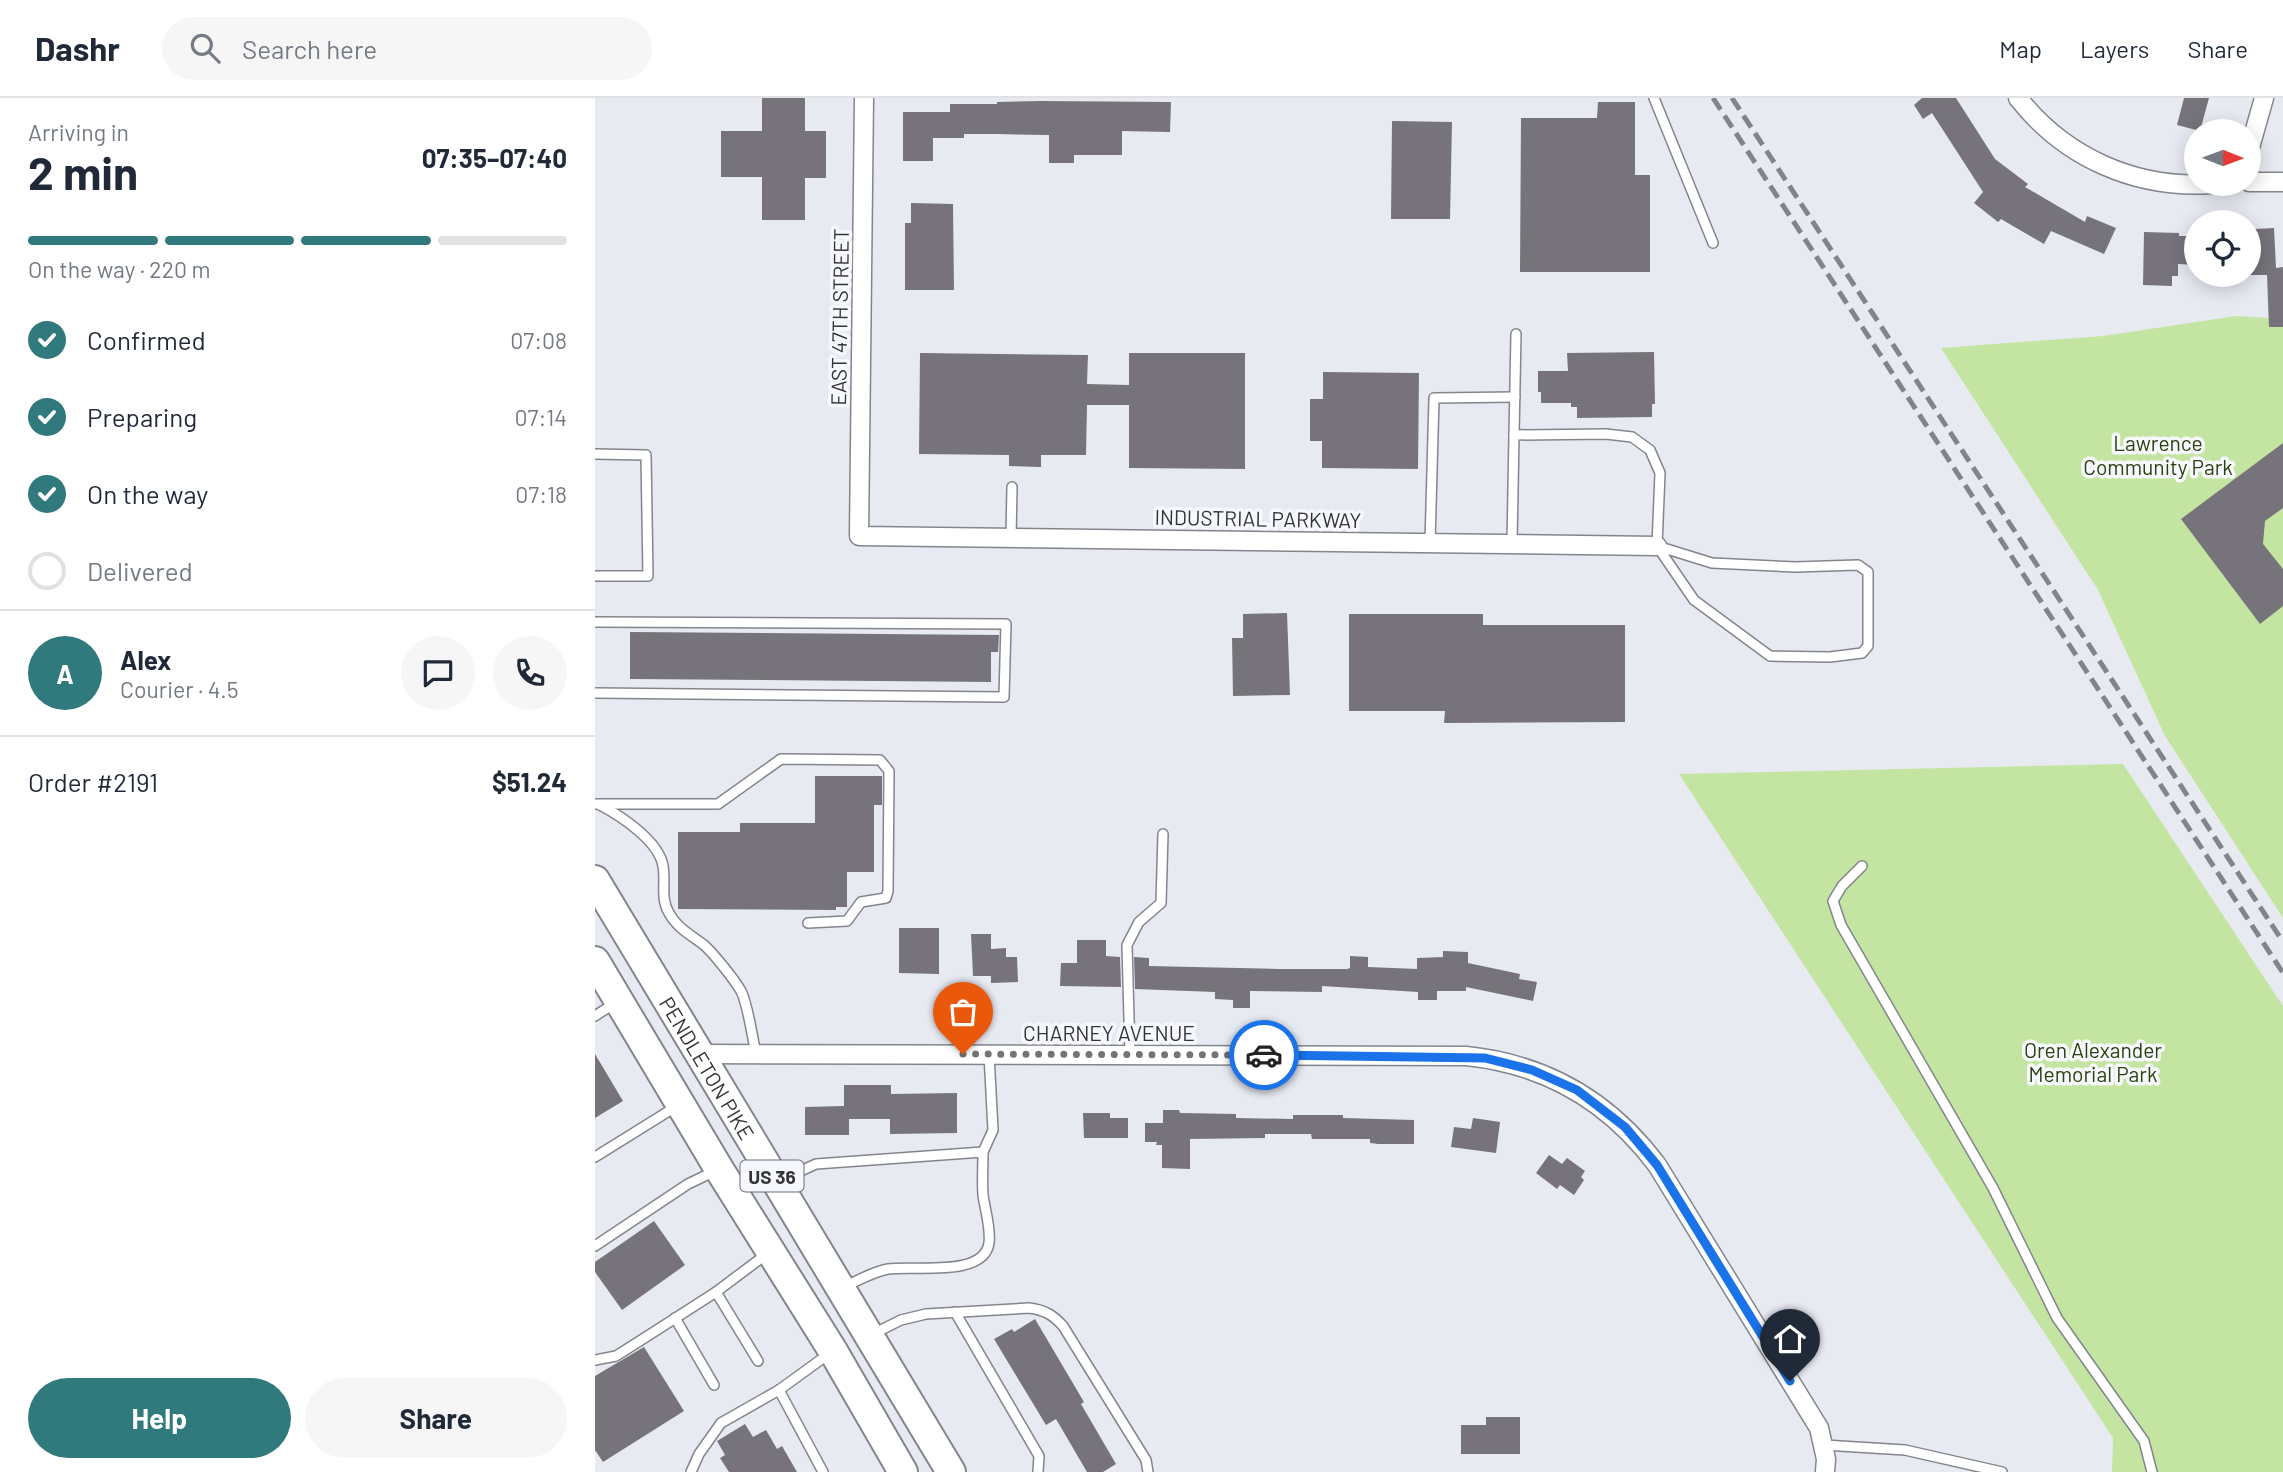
<!DOCTYPE html>
<meta charset="utf-8">
<style>
:root{--surface:#fff;--page:#f6f6f7;--text:#1f2937;--muted:#747a83;--line:#e0e1e3;--accent:#30797d}
body{margin:0;font-family:Barlow,sans-serif;background:var(--page);color:var(--text);height:100vh;display:flex;flex-direction:column;font-size:26px;white-space:nowrap}
*{box-sizing:border-box;margin:0}
p{font-size:23px;color:var(--muted)}
.icon{flex:none;width:38px;height:38px;fill:none;stroke:currentColor;stroke-width:2;stroke-linecap:round;stroke-linejoin:round}
.map{position:relative;flex:1;overflow:hidden}
.details{display:flex;flex-direction:column;background:var(--surface);width:595px}
.details>*{flex:none}
.needle{width:46px;rotate:91deg}
.fabs{position:absolute;left:1589px;top:21px;display:grid;gap:14px}
.fabs a{display:grid;place-items:center;width:77px;height:77px;border-radius:50%;background:var(--surface);box-shadow:0 4px 18px #0003;font-size:35px}
.pin{position:absolute;display:grid;place-items:center;width:60px;height:60px;color:#fff;margin:-72px -30px;border-radius:50% 50% 50% 0;rotate:-45deg;box-shadow:0 0 7px #0007}
.pin .icon{rotate:45deg}
.courier{position:absolute;display:grid;place-items:center;width:70px;height:70px;margin:-35px;border:5px solid #1a73e8;border-radius:50%;background:#fff;color:#222;box-shadow:0 2px 9px #0007}
.head em{font-style:normal;font-weight:700}
.head div{display:flex;flex-direction:column-reverse}
.head{display:flex;align-items:center;justify-content:space-between;height:119px;padding:0 28px}
h1{font-size:46px;font-weight:700;line-height:52px}
.bar{display:grid;grid-template-columns:repeat(4,1fr);gap:10px 7px;align-content:center;height:84px;padding:0 28px}
.bar i{height:9px;border-radius:5px;background:var(--line)}
.bar .current{background:var(--accent)}
.bar p{grid-column:span 4}
.line{display:flex;align-items:center;gap:18px;padding:0 28px;border-top:2px solid var(--line)}
.line div{flex:1}
.round{display:grid;place-items:center;flex:none;width:74px;height:74px;border-radius:37px;background:var(--page)}
ol{padding:0 28px;list-style:none}
li{display:flex;align-items:center;gap:21px;height:77px}
li p{margin-inline-start:auto}
li .icon{padding:7px;border-radius:50%;background:var(--accent);color:#fff;stroke-width:4}
li:last-child{color:var(--muted)}
li i{width:38px;height:38px;border:4px solid var(--line);border-radius:50%}
.action{display:flex;gap:14px;margin-top:auto;padding:14px 28px}
.action a{flex:1;height:80px;border-radius:42px;background:var(--accent);color:#fff;font-size:28px;font-weight:700;line-height:80px;text-align:center}
.action a+a{background:var(--page);color:var(--text)}
header{display:flex;align-items:center;gap:42px;box-sizing:border-box;height:98px;padding:0 35px;background:var(--surface);border-bottom:2px solid var(--line)}
header strong{font-size:33px}
nav{display:flex;gap:38px;margin-inline-start:auto;font-size:24px}
.search{width:490px;height:63px;background:var(--page);display:flex;align-items:center;gap:18px;box-sizing:border-box;padding:0 24px;border-radius:38px;color:var(--muted);font-size:26px}
main{display:flex;flex:1;min-height:0}
.map>svg:first-child{display:block}
</style>
<header>
<strong>Dashr</strong>
<div class="search"><svg class="icon" aria-label="search" viewBox="0 0 24 24"><circle cx="10" cy="10" r="6"/><path d="M15 15l6 6"/></svg>Search here</div>
<nav><a>Map</a><a>Layers</a><a>Share</a></nav>
</header>
<main>
<section class="details">
<div class="head"><div><h1>2 min</h1><p>Arriving in</p></div><em>07:35–07:40</em></div>
<div class="bar"><i class="current"></i><i class="current"></i><i class="current"></i><i></i><p>On the way · 220 m</p></div>
<ol>
<li><svg class="icon" aria-label="check" viewBox="0 0 24 24"><path d="M5 12l5 5 9-10"/></svg>Confirmed<p>07:08</p></li>
<li><svg class="icon" aria-label="check" viewBox="0 0 24 24"><path d="M5 12l5 5 9-10"/></svg>Preparing<p>07:14</p></li>
<li><svg class="icon" aria-label="check" viewBox="0 0 24 24"><path d="M5 12l5 5 9-10"/></svg>On the way<p>07:18</p></li>
<li><i></i>Delivered</li>
</ol>
<div class="line" style="height:126px"><b class="round" style="background:var(--accent);color:#fff">A</b><div><b>Alex</b><p>Courier · 4.5</p></div><a class="round"><svg class="icon" aria-label="chat" viewBox="0 0 24 24"><path d="M4 5h16v11H9l-5 4z"/></svg></a><a class="round"><svg class="icon" aria-label="phone" viewBox="0 0 24 24"><path d="M5 4h4l2 5-3 2q2 4 5 5l2-3 5 2v4C11 20 4 13 5 4z"/></svg></a></div>
<div class="line" style="height:91px"><div>Order #2191</div><b>$51.24</b></div>
<div class="action"><a>Help</a><a>Share</a></div>
</section>
<div class="map">
<svg width="1688" height="1374" viewBox="0 0 1688 1374">
<rect width="100%" height="100%" fill="#e8eaf2"/>
<g fill="#c4e5a1">
<path d="M1641,218L1688,221V820L1570,638L1503,492L1346,250L1508,238Z"/>
<path d="M1528,666L1688,908V1374H1517L1518,1340L1084,676Z"/>
</g>
<g fill="#76747a">
<path d="M167,0H210V33H231V80H210V122H167V79H126V33H167Z"/>
<path d="M1327,0H1361L1400,61L1433,86L1430,89L1490,124L1492,118L1521,130L1509,156L1456,133L1449,146L1406,121L1403,124L1379,105L1388,94L1337,15L1328,21L1319,7Z"/>
<path d="M1589,0H1614L1605,33L1582,27Z"/>
<path d="M445,3L576,4L575,34L527,33V57H479V65H454V37L401,36H369V40H338V63H308V14H355V6H402V4Z"/>
<path d="M1003,4H1040V77H1055V174H925L926,20H1002Z"/>
<path d="M797,23L857,24L855,121H796Z"/>
<path d="M316,105L358,106L359,192H310V125H316Z"/>
<path d="M1679,130L1681,170L1688,169V229H1674L1672,177H1654V137L1660,136V131Z"/>
<path d="M1549,134L1584,135V138H1601V167L1583,166V178H1577V188L1548,187Z"/>
<path d="M1059,254L1060,306H1057V319L982,320V309H976V305H946V294H943V273H973L972,255Z"/>
<path d="M325,255L493,257L492,286L534,287V255H650V371L534,370V307H492L491,357H446V369L414,368V357L324,356Z"/>
<path d="M728,274L824,275L823,371L727,370V343H715V301H728Z"/>
<path d="M1688,345V410L1670,423L1668,446L1688,471V508L1665,526L1586,421Z"/>
<path d="M692,515L695,597L638,598L637,540H648V516Z"/>
<path d="M754,516H888V527H1030V624L849,625L850,613H754Z"/>
<path d="M35,534L404,537L403,554H396V584L35,581Z"/>
<path d="M220,678H287V707H279V774H252V809H241V812L83,811V734H145V725H220Z"/>
<path d="M304,830H344V876L304,875Z"/>
<path d="M376,836H396V851L411,850V859H422L423,884L396,885V878H378Z"/>
<path d="M482,842H511V858L525,859L526,889L465,888L466,865H482Z"/>
<path d="M848,853L873,854V865L925,876L924,881L942,884L938,903L871,889V893H842V902H823V894L727,888V894L655,893V910H638V902L620,901V894L540,891L539,859L554,860V868L684,871H752L755,870V858L773,859V869L822,871V860L848,859Z"/>
<path d="M0,956L28,1003L0,1020Z"/>
<path d="M249,987H296V996L362,995V1035L295,1036V1021H254V1037H210V1009L249,1008Z"/>
<path d="M568,1012H584L585,1015L641,1016V1020L698,1021V1017H748V1020L819,1022V1046H783L775,1045V1041H717L716,1036H670V1040L595,1041V1071L567,1070V1047H561L562,1044H550V1025H568Z"/>
<path d="M488,1015H515V1020H533V1040H489Z"/>
<path d="M878,1020L905,1024L901,1055L856,1049L859,1029L876,1031Z"/>
<path d="M954,1057L967,1066L972,1060L990,1073L986,1079L989,1082L979,1097L965,1087L962,1091L941,1075Z"/>
<path d="M59,1123L90,1167L27,1212L0,1174V1164Z"/>
<path d="M440,1221L489,1304L486,1306L521,1366L508,1374H492L461,1321L451,1327L399,1241L417,1231L419,1234Z"/>
<path d="M49,1249L89,1313L8,1364L0,1352V1278Z"/>
<path d="M891,1319H925V1356H866V1327H891Z"/>
<path d="M150,1326L158,1339L171,1332L182,1351L187,1348L202,1374H134L125,1360L130,1357L122,1343Z"/>
</g>
<g fill="none" stroke-linecap="round" stroke-linejoin="round">
<g stroke="#83858c" stroke-width="12">
<g id="service">
<path d="M1059,0L1118,145"/>
<path d="M919,337L921,236"/>
<path d="M0,356L51,357L53,478H0"/>
<path d="M416,440L417,389"/>
<path d="M835,445L839,300L920,299"/>
<path d="M917,446L919,337L1011,336L1037,339L1055,352L1065,375L1062,448L1099,502L1175,558L1235,559L1267,555L1273,548V474L1263,467L1200,469L1117,465L1062,448"/>
<path d="M0,524L411,526L409,599L0,595"/>
<path d="M0,706H123L186,661L285,662L294,673L293,793L291,800L266,804L252,823L213,825"/>
<path d="M5,707C26,718 64,743 68,768C71,785 65,800 74,815C82,830 96,837 109,847C119,856 139,881 146,893C153,906 157,939 161,955"/>
<path d="M1267,768L1247,788L1238,803L1246,827L1398,1090L1462,1220L1549,1343L1557,1374"/>
<path d="M0,918L20,905"/>
<path d="M535,957L532,847L544,824L566,805L568,736"/>
<path d="M388,1054L398,1032L394,956"/>
<path d="M0,1059L82,1008"/>
<path d="M186,1082L221,1066L388,1054C388,1068 387,1083 388,1097C390,1112 396,1130 394,1145C389,1180 319,1167 293,1171C277,1174 264,1182 249,1189"/>
<path d="M0,1148L93,1086L120,1073"/>
<path d="M121,1194L163,1263"/>
<path d="M360,1214L444,1358L443,1374"/>
<path d="M80,1220L119,1287"/>
<path d="M276,1237L306,1222L331,1216L434,1210C450,1212 458,1217 468,1228L551,1362L553,1374"/>
<path d="M0,1262L21,1258L51,1239L121,1194L173,1155"/>
<path d="M184,1292L228,1374"/>
<path d="M1229,1347L1310,1352L1407,1374"/>
<path d="M96,1374L104,1356L126,1325L184,1292L235,1255"/>
</g>
</g>
<g stroke="#83858c" stroke-width="21">
<g id="minor">
<path d="M269,0L264,438L1062,448"/>
<path d="M1423,0C1470,60 1541,91 1616,86"/>
<path d="M1654,53L1669,0"/>
<path d="M1654,84H1688"/>
<path d="M104,956L871,958C950,966 1014,1003 1062,1067L1224,1330L1231,1361L1230,1374"/>
</g>
</g>
<g stroke="#83858c" stroke-width="32">
<g id="primary">
<path id="s1" d="M0,782L356,1374"/>
<path d="M0,863L124,1071L238,1253L308,1374"/>
</g>
</g>
<use href="#service" stroke="#fff" stroke-width="9"/>
<use href="#minor" stroke="#fff" stroke-width="18"/>
<use href="#primary" stroke="#fff" stroke-width="28"/>
<g stroke="#83848a" stroke-width="5" stroke-dasharray="14 7" stroke-linecap="butt">
<path d="M1118,0L1688,875"/>
<path d="M1137,0L1688,844"/>
</g>
</g>
<g fill="none" stroke-linecap="round" stroke-linejoin="round">
<path stroke="#727478" stroke-width="7" stroke-dasharray="0 12.6" d="M368,956L669,957"/>
<path stroke="#1a73e8" stroke-width="9" d="M669,957L890,960L937,972L982,992L1030,1029L1062,1067L1195,1283"/>
</g>
<g text-anchor="middle" dominant-baseline="central" stroke-width="7" stroke-linejoin="round" paint-order="stroke">
<rect fill="#f6f8fe" stroke="#6e6f73" stroke-width="2" x="145.5" y="1062.5" width="63" height="31" rx="5"/>
<g font-size="19" font-weight="bold" fill="#333437">
<text x="177" y="1078">US 36</text>
</g>
<g font-size="21" fill="#333437" stroke="#f6f8fe">
<text transform="translate(244 219) rotate(-89)">EAST 47TH STREET</text>
<text transform="translate(663 420) rotate(1)">INDUSTRIAL PARKWAY</text>
<text x="514" y="934">CHARNEY AVENUE</text>
<text stroke="none"><textPath href="#s1" startOffset="219">PENDLETON PIKE</textPath></text>
</g>
<g font-size="21" fill="#2b410a" stroke="#f6f8fe">
<text x="1563" y="344">Lawrence<tspan x="1563" dy="24">Community Park</tspan></text>
<text x="1498" y="951">Oren Alexander<tspan x="1498" dy="24">Memorial Park</tspan></text>
</g>
</g>
</svg>
<div class="fabs">
<a><svg class="needle" viewBox="-14 -14 28 28"><path d="M0-13l5 13h-10z" fill="#e53935"/><path d="M0 13l5-13h-10z" fill="#747a83"/></svg></a>
<a><svg class="icon" aria-label="locate" viewBox="0 0 24 24"><circle cx="12" cy="12" r="6"/><path d="M12 2v4M12 18v4M2 12h4M18 12h4"/></svg></a>
</div>
<div class="pin" style="left:368px;top:956px;background:#ea580c"><svg class="icon" aria-label="bag" viewBox="0 0 24 24"><path d="M5 8h14l-1 12H6zM9 8a3 3 0 0 1 6 0"/></svg></div>
<div class="pin" style="left:1195px;top:1283px;background:#1f2937"><svg class="icon" aria-label="home" viewBox="0 0 24 24"><path d="M3 11l9-7 9 7M6 9v11h12V9"/></svg></div>
<div class="courier" style="left:669px;top:957px"><svg class="icon" aria-label="car" viewBox="0 0 24 24"><path d="M5 17H2v-5l4-1 3-4h7l3 4 3 1v5h-3M9 17h6M6 11h13"/><circle cx="7" cy="17" r="2"/><circle cx="17" cy="17" r="2"/></svg></div>
</div>
</main>
